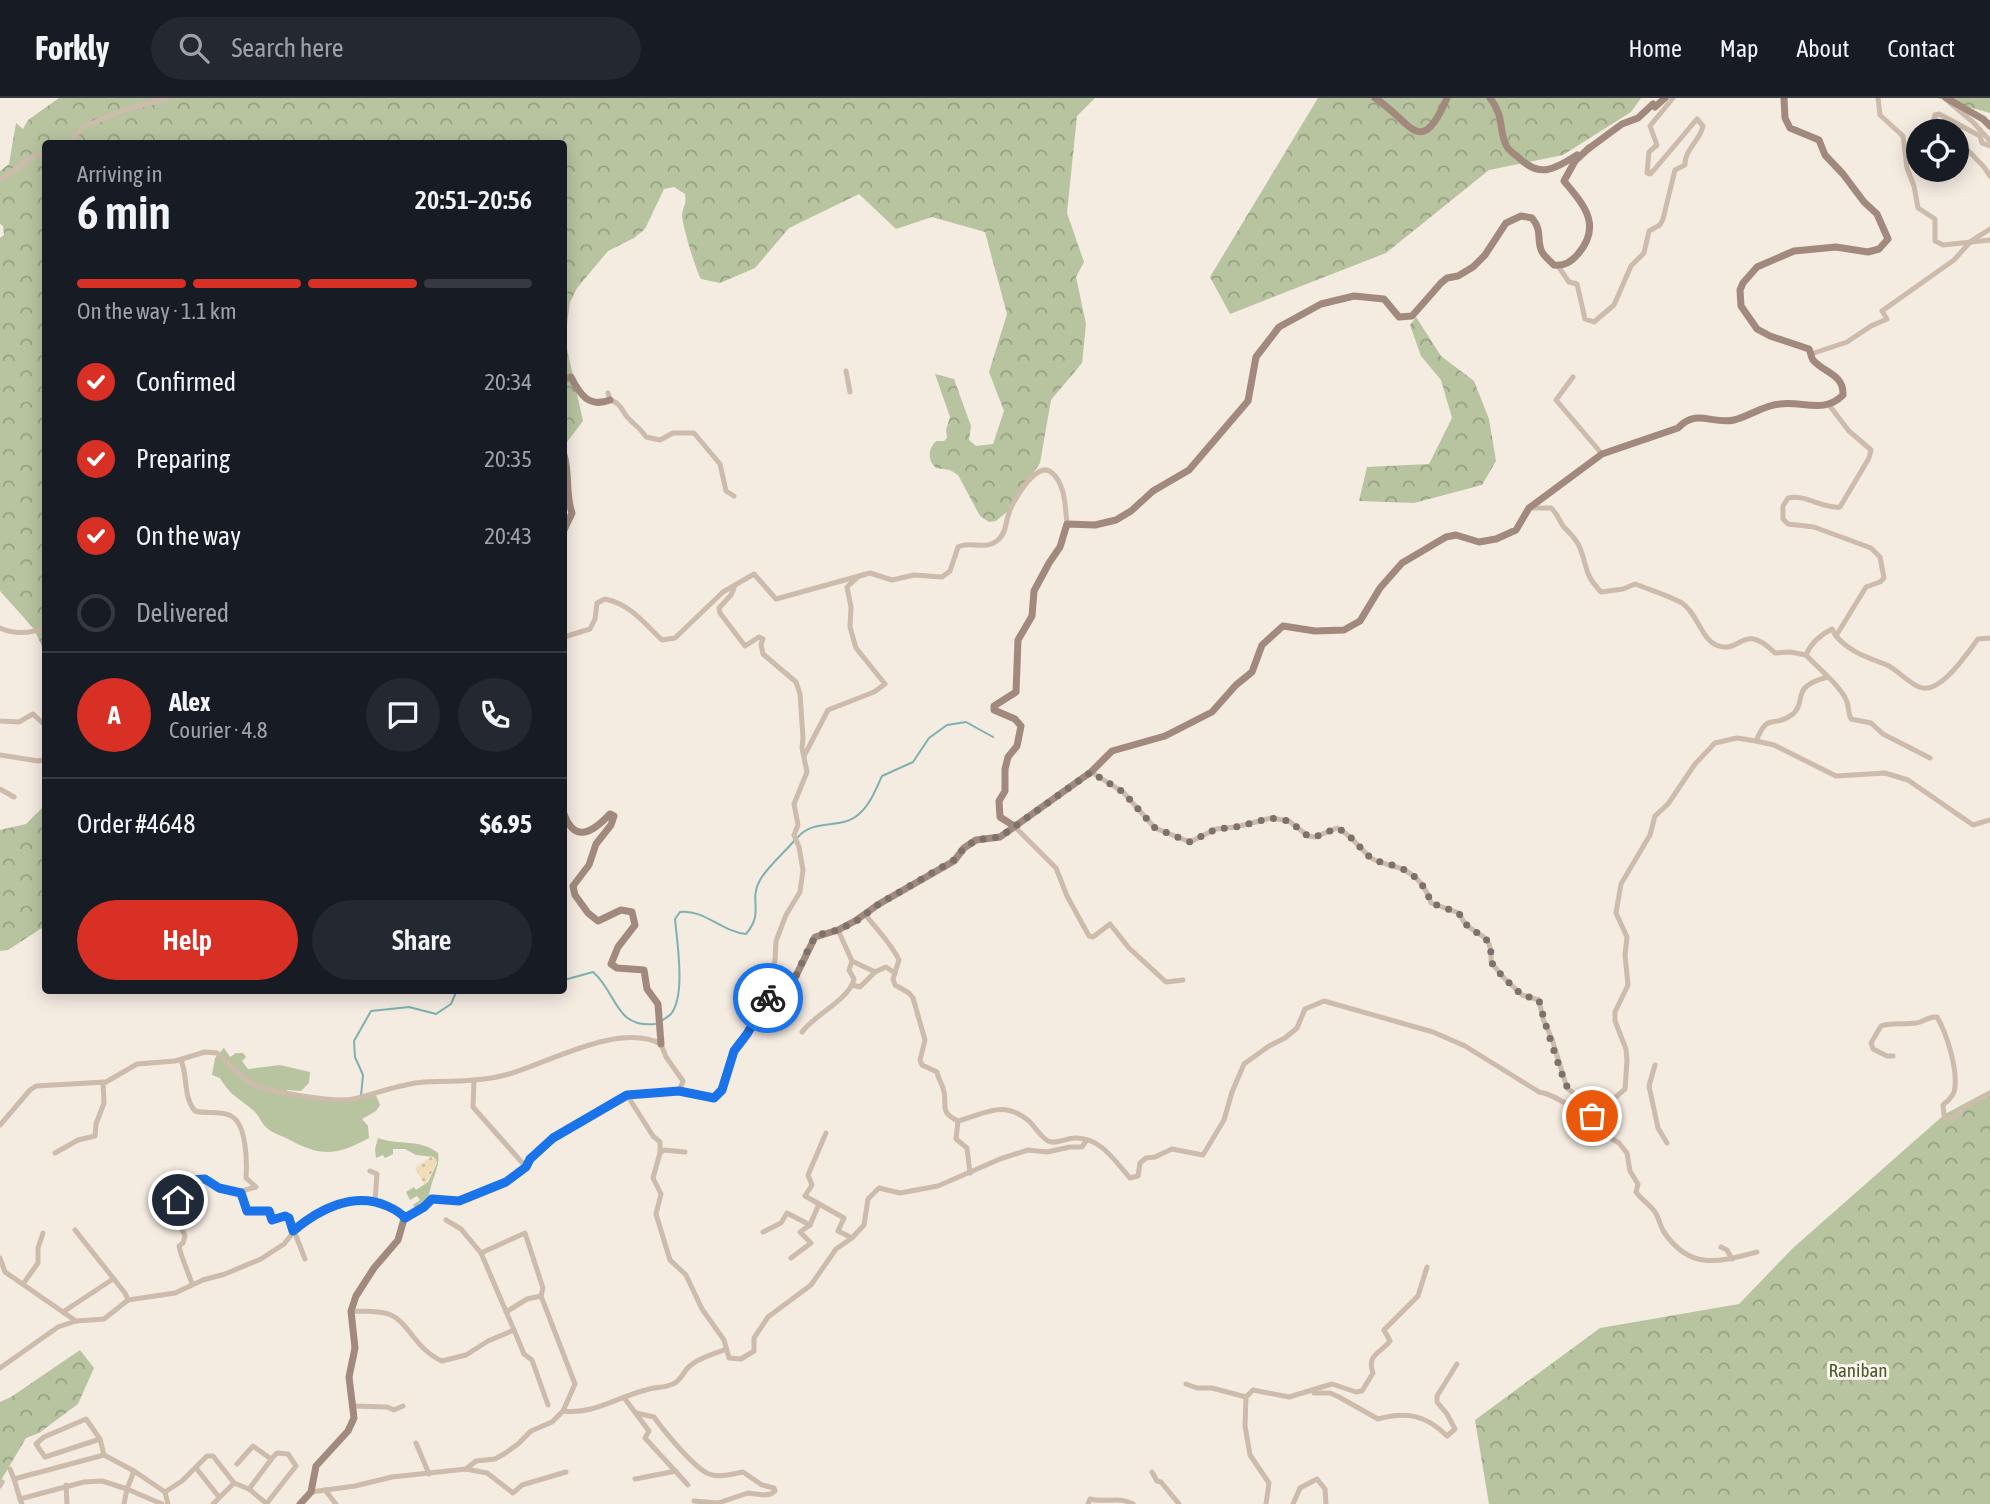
<!DOCTYPE html>
<meta charset="utf-8">
<style>
:root{--surface:#171b24;--page:#242831;--text:#f1f3f6;--muted:#9ea1a6;--line:#363941;--accent:#d93025}
body{margin:0;font-family:"Asap Condensed",sans-serif;background:var(--page);color:var(--text);height:100vh;display:flex;flex-direction:column;font-size:26px;white-space:nowrap}
*{box-sizing:border-box;margin:0}
p{font-size:23px;color:var(--muted)}
.icon{flex:none;width:38px;height:38px;fill:none;stroke:currentColor;stroke-width:2;stroke-linecap:round;stroke-linejoin:round}
.map{position:relative;flex:1;overflow:hidden}
.panel{position:absolute;left:42px;top:42px;width:525px;height:854px;display:flex;flex-direction:column;background:var(--surface);border-radius:7px;box-shadow:0 4px 18px #0003}
.panel>*{flex:none}
.controls{position:absolute;left:1906px;top:21px;display:grid;gap:14px}
.controls a{display:grid;place-items:center;width:63px;height:63px;border-radius:50%;background:var(--surface);box-shadow:0 4px 18px #0003;font-size:35px}
.pin{position:absolute;display:grid;place-items:center;width:60px;height:60px;color:#fff;margin:-30px;border:4px solid #fff;border-radius:50%;box-shadow:0 2px 7px #0007}
.courier{position:absolute;display:grid;place-items:center;width:70px;height:70px;margin:-35px;border:5px solid #1a73e8;border-radius:50%;background:#fff;color:#222;box-shadow:0 2px 9px #0007}
.summary em{font-style:normal;font-weight:600}
.summary div{display:flex;flex-direction:column-reverse}
.summary{display:flex;align-items:center;justify-content:space-between;height:119px;padding:0 35px}
h1{font-size:46px;font-weight:600;line-height:52px}
.bar{display:grid;grid-template-columns:repeat(4,1fr);gap:10px 7px;align-content:center;height:84px;padding:0 35px}
.bar i{height:9px;border-radius:5px;background:var(--line)}
.bar .selected{background:var(--accent)}
.bar p{grid-column:span 4}
.line{display:flex;align-items:center;gap:18px;padding:0 35px;border-top:2px solid var(--line)}
.line div{flex:1}
.round{display:grid;place-items:center;flex:none;width:74px;height:74px;border-radius:37px;background:var(--page)}
ol{padding:0 35px;list-style:none}
li{display:flex;align-items:center;gap:21px;height:77px}
li p{margin-inline-start:auto}
li .icon{padding:7px;border-radius:50%;background:var(--accent);color:#fff;stroke-width:4}
li:last-child{color:var(--muted)}
li i{width:38px;height:38px;border:4px solid var(--line);border-radius:50%}
.action{display:flex;gap:14px;margin-top:auto;padding:14px 35px}
.action a{flex:1;height:80px;border-radius:42px;background:var(--accent);color:#fff;font-size:28px;font-weight:600;line-height:80px;text-align:center}
.action a+a{background:var(--page);color:var(--text)}
header{display:flex;align-items:center;gap:42px;box-sizing:border-box;height:98px;padding:0 35px;background:var(--surface);border-bottom:2px solid var(--line)}
header strong{font-size:33px}
nav{display:flex;gap:38px;margin-inline-start:auto;font-size:24px}
.search{width:490px;height:63px;background:var(--page);display:flex;align-items:center;gap:18px;box-sizing:border-box;padding:0 24px;border-radius:38px;color:var(--muted);font-size:26px}
.map>svg:first-child{display:block}
</style>
<header>
<strong>Forkly</strong>
<div class="search"><svg class="icon" aria-label="search" viewBox="0 0 24 24"><circle cx="10" cy="10" r="6"/><path d="M15 15l6 6"/></svg>Search here</div>
<nav><a>Home</a><a>Map</a><a>About</a><a>Contact</a></nav>
</header>
<div class="map">
<svg width="1990" height="1406" viewBox="0 0 1990 1406">
<defs>
<pattern id="forest-crowns" width="20" height="18" patternUnits="userSpaceOnUse" patternTransform="scale(1.75)"><rect width="20" height="18" fill="#b8c4a0"/><path d="M2 6a3 3 0 1 1 6 0M12 15a3 3 0 1 1 6 0" fill="none" stroke="#97a083"/></pattern>
<pattern id="sand-dots" width="8" height="8" patternUnits="userSpaceOnUse" patternTransform="scale(1.75)"><rect width="8" height="8" fill="#efdcb8"/><path d="M2 2h.1M6 6h.1" fill="none" stroke="#cebd9e" stroke-width="1.8" stroke-linecap="round"/></pattern>
</defs>
<rect width="100%" height="100%" fill="#f4ebe1"/>
<g fill="#b8c4a0">
<path d="M224,950L230,959L236,955H243L246,959L242,963L248,971L280,967L310,974L309,985L301,993L287,992L286,995C320,1002 343,1007 376,997L380,1007L376,1013L362,1021L368,1028L369,1040C336,1058 321,1059 288,1041C281,1037 274,1036 268,1031C262,1027 260,1019 255,1014C240,1000 231,999 220,980L212,977L215,960Z"/>
<path d="M378,1040C398,1048 420,1040 438,1055C441,1068 430,1084 429,1099L416,1111L413,1107L420,1102L417,1098L410,1102L406,1094L414,1089L416,1092L428,1084L437,1065L434,1059L416,1057L405,1051H393V1056L385,1060L383,1057L376,1060L375,1051Z"/>
</g>
<g fill="url(#forest-crowns)">
<path d="M59,0H1095L1077,18L1067,115L1084,164L1076,179L1086,226L1082,265L1051,302L1040,365L1008,413L996,423L989,424L980,418L958,377L950,372L936,370C927,362 928,351 936,343H944L947,340L946,332L950,319L935,276L954,281L971,328L969,342L976,348L993,346L1004,313L989,274L1007,216L985,134L932,119L896,131L859,96L789,130L755,170L720,185L701,181C696,173 682,126 682,117C683,109 687,105 685,96L674,89L664,91L645,131L634,140L608,153L577,190L570,204L565,242L583,323L564,348V46H46L45,555L34,531L0,493V140L4,137L3,128L0,126V73L9,66L16,25L23,31L28,22Z"/>
<path d="M1318,0H1641L1631,14L1563,57L1489,72L1386,155L1230,216L1210,179Z"/>
<path d="M1937,0H1990V15Z"/>
<path d="M1416,219L1441,258L1474,283L1489,321L1496,363L1482,387L1414,405L1359,403L1367,369L1429,366L1452,320L1441,282L1421,258L1410,227Z"/>
<path d="M45,707V828L8,852L0,853V732L26,726Z"/>
<path d="M1990,992V1406H1489L1475,1322L1600,1230L1739,1206L1793,1150L1945,1016Z"/>
<path d="M80,1252L94,1270L78,1306L39,1335L26,1340L0,1384V1304L11,1299Z"/>
</g>
<path fill="url(#sand-dots)" d="M431,1059L436,1061L437,1065L425,1087L415,1070Z"/>
<g fill="none" stroke-linecap="round" stroke-linejoin="round">
<g stroke="#7fb0b2" stroke-width="2">
<path d="M798,739C814,720 842,732 859,716C870,707 876,691 882,678L913,664L929,640L947,627L966,624L993,639"/>
<path d="M564,882L593,874C617,894 614,930 655,926"/>
<path d="M661,923C664,921 668,919 671,916C686,897 677,844 675,821L680,814C704,811 722,834 746,836C765,814 748,803 760,782C768,768 783,756 794,743"/>
<path d="M361,998L363,977L355,959L354,943L371,913L409,909L436,916L451,906L457,892"/>
</g>
<g stroke="#cdbbac" stroke-width="5">
<path d="M1878,0L1880,17L1903,38L1907,70L1914,88L1918,110L1935,121V143L1943,147L1990,142"/>
<path d="M1949,4L1974,25L1990,43"/>
<path d="M1950,33L1934,20L1935,17L1939,16L1980,38L1982,45L1990,48"/>
<path d="M1956,40L1984,69L1990,78"/>
<path d="M68,46L83,29L122,13L168,0"/>
<path d="M0,82L36,56L46,55"/>
<path d="M1558,168L1569,184L1577,186L1585,221L1594,224L1614,207L1631,168L1644,155L1649,133L1660,127L1663,121L1675,72L1685,67C1684,52 1700,43 1703,28L1697,21L1654,72L1650,76L1647,75L1649,54L1657,47L1650,28L1673,0"/>
<path d="M1811,256L1847,244L1871,228L1887,221L1882,213L1954,162L1971,143L1990,131"/>
<path d="M846,273L850,294"/>
<path d="M1573,279L1556,302L1602,356"/>
<path d="M608,295L610,302C623,306 621,314 630,322C636,328 641,331 646,339L660,342L673,335H694L720,366L726,393L734,398"/>
<path d="M1829,307L1849,333L1871,352L1869,360L1840,409C1821,411 1807,396 1788,400L1783,408V421L1788,426L1814,429L1871,450L1880,459L1884,480L1880,484L1866,489L1836,538C1851,555 1867,559 1887,567C1899,573 1907,584 1919,589C1940,598 1967,555 1978,541L1990,540"/>
<path d="M1529,410H1551C1557,415 1559,422 1563,428C1570,436 1576,440 1580,450C1589,473 1583,474 1601,494L1623,491L1635,486C1650,492 1668,497 1682,505C1697,515 1701,540 1716,547C1742,558 1741,522 1775,555L1790,554L1806,557C1811,545 1820,537 1832,531L1836,538"/>
<path d="M734,490L731,497L719,510L720,515L745,548L759,539L763,541L761,546L763,556L796,584L800,596L803,640L802,650L807,674L794,706L798,727L794,737L799,749L803,772L800,794L786,817L776,843L775,862L768,888L773,896"/>
<path d="M0,530C16,537 30,536 46,529"/>
<path d="M564,539L590,531L595,521L597,505L605,501C630,506 644,525 662,542L675,540L723,494L754,476L776,501L870,475L892,482L914,477L942,479L950,473L958,449C971,442 986,454 999,441C1007,433 1005,425 1009,415C1012,404 1037,362 1051,374C1066,386 1065,409 1067,426"/>
<path d="M1806,557C1817,569 1842,589 1847,604C1849,609 1848,615 1851,621L1871,625L1883,636L1930,660"/>
<path d="M0,623L19,624L33,616L46,628"/>
<path d="M1756,643C1769,612 1772,632 1793,616C1802,608 1798,600 1804,591C1809,584 1820,581 1828,579"/>
<path d="M0,657L38,663L46,661"/>
<path d="M804,658L828,612L874,594L885,586L856,550L850,529L851,509L847,489L859,478"/>
<path d="M1091,674L1123,694L1155,730L1190,744L1216,731L1236,729L1271,720L1289,723L1308,738L1315,739L1337,730C1352,737 1359,750 1371,760C1377,764 1386,766 1393,768C1413,773 1425,786 1431,805L1459,815C1471,843 1493,828 1491,864L1503,879L1522,897L1539,902L1543,921L1552,941L1567,990L1588,1006L1598,1032L1619,1045L1627,1055L1630,1073L1638,1086L1636,1094C1642,1102 1650,1107 1655,1114C1659,1120 1660,1128 1664,1134C1690,1173 1719,1164 1757,1154"/>
<path d="M0,691L14,699"/>
<path d="M1014,728L1056,770L1067,798L1089,838L1093,839L1110,826L1129,850L1166,884L1183,882"/>
<path d="M865,816C876,831 891,845 899,862L893,881L895,887L909,895L913,900L925,942L920,962L922,967L937,974C938,980 941,984 943,990C949,1007 937,1013 958,1023C986,1016 1002,1001 1029,1023C1035,1029 1041,1039 1048,1043C1056,1047 1066,1040 1075,1040C1100,1039 1115,1063 1130,1080L1138,1078L1140,1065L1146,1060L1155,1059L1172,1051L1203,1057L1224,1022L1232,994L1244,966L1269,948L1285,940L1297,930L1305,911L1324,903L1433,934L1465,948L1539,994C1558,997 1573,1013 1593,1019"/>
<path d="M838,832L852,863L875,874L886,869L895,875"/>
<path d="M852,887L860,889L875,874"/>
<path d="M802,934C814,917 850,901 854,881L849,872L852,863"/>
<path d="M1893,958H1887L1873,951L1871,945L1881,928C1893,924 1904,927 1916,925C1924,924 1928,918 1937,919C1947,936 1957,969 1955,989C1955,996 1948,1003 1943,1007L1944,1017L1947,1021H1952L1967,1008L1990,996"/>
<path d="M181,962C188,979 183,999 195,1013C207,1016 218,1013 229,1017C247,1023 247,1064 246,1080L256,1089L242,1093L246,1112L269,1113L272,1122L285,1118L289,1120L305,1161"/>
<path d="M1655,967L1649,988L1658,1030L1667,1045"/>
<path d="M474,982L473,1009L526,1069"/>
<path d="M627,997L653,1038L660,1044V1055L653,1080L661,1096L656,1116L670,1162L686,1177L702,1211L724,1242L729,1260L741,1261L754,1253V1240L768,1219L811,1187L836,1151L852,1140L864,1127L868,1101L879,1090L900,1095L938,1088L1000,1061L1028,1052L1047,1054L1070,1049H1082L1086,1043"/>
<path d="M1593,1019L1625,991L1627,963L1626,951L1615,923V914L1628,887L1625,857L1627,839L1616,815L1621,786L1650,737L1655,718L1668,706L1695,666L1715,645L1737,640L1756,643L1774,647L1836,678L1885,675L1908,682L1973,727L1990,722"/>
<path d="M958,1023L956,1041L967,1050L970,1075"/>
<path d="M0,1027L30,992L36,988L106,984L137,966L175,963L205,954L217,955C228,965 240,978 253,986C267,994 337,1005 353,1001C376,996 399,986 424,984C453,983 481,984 509,976C550,964 620,924 661,946L666,959L683,983L679,993"/>
<path d="M826,1035L808,1077L812,1087L805,1098L844,1120L838,1133L852,1140"/>
<path d="M55,1055L78,1042L95,1038L96,1026L104,1005L103,984"/>
<path d="M660,1055L664,1052L685,1054"/>
<path d="M370,1073L377,1076L375,1103"/>
<path d="M446,1122L461,1131L481,1155"/>
<path d="M75,1132L125,1195L128,1202"/>
<path d="M763,1134L781,1125L787,1115L810,1127L819,1106"/>
<path d="M1721,1149L1727,1152L1732,1161"/>
<path d="M0,1160L5,1174L76,1223"/>
<path d="M791,1160L811,1145L800,1134L810,1127"/>
<path d="M23,1186L38,1165V1150L43,1135"/>
<path d="M192,1186C188,1173 182,1162 179,1148L183,1145L185,1138L178,1123L184,1113L175,1095V1090L191,1082L205,1081L219,1090L241,1095"/>
<path d="M351,1213C364,1214 380,1212 391,1217C409,1225 416,1252 442,1263L466,1257L488,1243L514,1232L481,1155L525,1135L543,1190L541,1198"/>
<path d="M63,1214L113,1181"/>
<path d="M506,1214L527,1201L541,1198L575,1286L563,1313"/>
<path d="M514,1232L524,1256L532,1262L548,1307"/>
<path d="M0,1270L58,1229L76,1223L104,1221L128,1202L175,1195L203,1182L225,1176L261,1161L284,1146L296,1131L310,1121L345,1103L371,1102L400,1114L405,1120"/>
<path d="M1186,1286L1197,1290H1212L1246,1299"/>
<path d="M1314,1295H1330L1339,1299L1378,1321C1406,1313 1426,1317 1447,1338L1455,1331L1447,1316L1437,1304V1298L1457,1266"/>
<path d="M625,1301L649,1333L645,1340L688,1387"/>
<path d="M354,1308L387,1309L394,1312L403,1308"/>
<path d="M636,1315L654,1319C664,1333 694,1370 709,1376C720,1380 732,1376 743,1374L762,1387L774,1390L775,1393L771,1396L764,1397L748,1395L718,1405L694,1403"/>
<path d="M100,1341L86,1321L44,1339L36,1346L45,1359L100,1341L104,1357"/>
<path d="M416,1345L429,1376"/>
<path d="M237,1366L253,1348L271,1361"/>
<path d="M196,1370L219,1399"/>
<path d="M10,1371L14,1381L104,1357L134,1373L127,1391L102,1383L84,1384L20,1401L22,1406"/>
<path d="M466,1371L476,1363L495,1361L504,1356L518,1346L531,1333L552,1324L563,1313C593,1317 617,1299 646,1292C655,1289 664,1290 673,1286C682,1282 683,1273 691,1267C701,1259 715,1256 726,1251"/>
<path d="M134,1373L165,1394L168,1406"/>
<path d="M1152,1374L1157,1383L1161,1384L1179,1406"/>
<path d="M14,1381L20,1401"/>
<path d="M635,1381L676,1373"/>
<path d="M66,1387L67,1406"/>
<path d="M0,1388L2,1384"/>
<path d="M249,1391L273,1359L277,1355L288,1356L296,1368L267,1405"/>
<path d="M325,1392L336,1406"/>
<path d="M165,1394L182,1383L207,1358H213L234,1385"/>
<path d="M311,1394L355,1388L392,1379L466,1371L487,1375L513,1395L522,1387L566,1374"/>
<path d="M124,1406L127,1391L162,1406"/>
<path d="M213,1406L234,1385L249,1391L267,1406"/>
<path d="M1088,1406L1090,1401C1106,1405 1119,1398 1133,1406"/>
<path d="M1266,1406L1269,1385L1250,1357L1245,1328L1246,1299L1253,1292L1289,1299L1332,1286L1356,1294L1362,1293L1373,1275C1366,1257 1381,1255 1390,1243L1384,1232L1418,1198L1427,1169"/>
<path d="M1293,1406L1300,1390L1317,1381L1325,1391L1326,1406"/>
</g>
<g stroke="#a18a7d" stroke-width="7">
<path d="M1375,0C1412,24 1420,62 1447,0"/>
<path d="M1490,0C1505,20 1498,29 1506,47C1508,52 1514,56 1518,59C1540,81 1554,71 1577,57"/>
<path d="M1946,0L1983,21L1990,28"/>
<path d="M1588,51L1622,26L1638,20L1653,6L1655,9L1665,0"/>
<path d="M564,281L571,279C580,297 589,310 610,302"/>
<path d="M564,357C570,376 565,396 572,415L564,432"/>
<path d="M564,716C575,746 593,734 610,716L614,718L611,727L596,746L589,767L573,788L575,797L588,815L598,823L621,812L632,814L635,827L618,849L611,866L617,870L644,872L647,891L658,906L661,946"/>
<path d="M1014,728L1000,719L999,703L1005,693V671L1008,659L1017,648L1021,628L1015,621L994,612V608L1016,594L1018,542L1032,518L1034,493L1049,465L1060,449L1067,426L1095,427L1116,422L1131,413L1153,393L1189,372L1248,303L1256,259L1279,229L1321,206L1354,198L1384,201L1399,219L1412,218L1441,185L1447,180L1458,178L1473,169L1485,157L1506,125L1521,118L1532,120C1543,133 1536,142 1542,154C1545,159 1550,163 1554,167C1565,168 1571,164 1578,156C1603,127 1583,106 1564,83L1575,63L1589,50"/>
<path d="M300,1406L311,1394L316,1368L348,1333L354,1320L349,1279L355,1250L351,1213L356,1198L374,1170L398,1142L404,1121L424,1109L432,1101L459,1103L506,1084L526,1069L530,1061L553,1040L627,997L679,993L714,1000L721,992L734,952L747,936L768,900L793,884L815,839L838,832L855,823L879,806L954,763L964,750L976,742L1000,739L1091,674L1112,653L1165,638L1212,614L1236,587L1252,574L1262,547L1283,528L1315,533L1344,532L1360,523L1380,490L1402,465L1446,439L1456,437L1479,444L1496,441L1516,432L1529,410L1602,356L1678,330C1697,310 1712,327 1734,322C1750,318 1764,307 1780,306C1803,303 1824,316 1843,297C1844,276 1824,275 1813,262C1811,259 1811,255 1809,251L1770,238L1757,231L1741,208L1740,192L1743,185L1757,169L1794,153L1836,149L1868,154L1879,151L1888,141L1877,116L1864,104L1843,76L1825,57L1819,42L1790,30L1785,20L1784,0"/>
</g>
</g>
<g fill="none" stroke-linecap="round" stroke-linejoin="round">
<path stroke="#7c716b" stroke-width="7" stroke-dasharray="0 12.6" d="M768,900L793,884L811,845L817,837L838,832L855,824L879,806L954,762L964,750L976,742L1000,739L1091,674L1123,694L1155,730L1190,744L1216,731L1236,729L1271,720L1289,723L1308,738L1315,739L1337,730C1352,737 1359,750 1371,760C1377,764 1386,765 1392,767C1413,773 1425,786 1431,805L1459,815C1471,843 1493,828 1491,864L1503,879L1522,897L1539,902C1541,913 1563,984 1568,990C1578,1003 1585,1000 1592,1018"/>
<path stroke="#1a73e8" stroke-width="9" d="M178,1102L175,1090L191,1082L205,1081L219,1090L241,1095L247,1113H269L272,1122L285,1118L289,1120L293,1133C319,1111 354,1093 387,1108C394,1111 400,1114 405,1120L424,1109L432,1101L459,1103L506,1084L526,1069L530,1061L553,1040L627,997L679,993L714,1000L722,992L734,953L747,936L768,900"/>
</g>
<g text-anchor="middle" dominant-baseline="central" stroke-width="6" stroke-linejoin="round" paint-order="stroke">
<g font-size="19" fill="#4a5a2e" stroke="#fbf5ee">
<text x="1858" y="1272">Raniban</text>
</g>
</g>
</svg>
<div class="controls">
<a><svg class="icon" aria-label="locate" viewBox="0 0 24 24"><circle cx="12" cy="12" r="6"/><path d="M12 2v4M12 18v4M2 12h4M18 12h4"/></svg></a>
</div>
<div class="pin" style="left:1592px;top:1018px;background:#ea580c"><svg class="icon" aria-label="bag" viewBox="0 0 24 24"><path d="M5 8h14l-1 12H6zM9 8a3 3 0 0 1 6 0"/></svg></div>
<div class="pin" style="left:178px;top:1102px;background:#1f2937"><svg class="icon" aria-label="home" viewBox="0 0 24 24"><path d="M3 11l9-7 9 7M6 9v11h12V9"/></svg></div>
<div class="courier" style="left:768px;top:900px"><svg class="icon" aria-label="bike" viewBox="0 0 24 24"><circle cx="6" cy="16" r="4"/><circle cx="18" cy="16" r="4"/><path d="M6 16l4-8h5l3 8M10 8l3 8H6M13 5h3"/></svg></div>
<section class="panel">
<div class="summary"><div><h1>6 min</h1><p>Arriving in</p></div><em>20:51–20:56</em></div>
<div class="bar"><i class="selected"></i><i class="selected"></i><i class="selected"></i><i></i><p>On the way · 1.1 km</p></div>
<ol>
<li><svg class="icon" aria-label="check" viewBox="0 0 24 24"><path d="M5 12l5 5 9-10"/></svg>Confirmed<p>20:34</p></li>
<li><svg class="icon" aria-label="check" viewBox="0 0 24 24"><path d="M5 12l5 5 9-10"/></svg>Preparing<p>20:35</p></li>
<li><svg class="icon" aria-label="check" viewBox="0 0 24 24"><path d="M5 12l5 5 9-10"/></svg>On the way<p>20:43</p></li>
<li><i></i>Delivered</li>
</ol>
<div class="line" style="height:126px"><b class="round" style="background:var(--accent);color:#fff">A</b><div><b>Alex</b><p>Courier · 4.8</p></div><a class="round"><svg class="icon" aria-label="chat" viewBox="0 0 24 24"><path d="M4 5h16v11H9l-5 4z"/></svg></a><a class="round"><svg class="icon" aria-label="phone" viewBox="0 0 24 24"><path d="M5 4h4l2 5-3 2q2 4 5 5l2-3 5 2v4C11 20 4 13 5 4z"/></svg></a></div>
<div class="line" style="height:91px"><div>Order #4648</div><b>$6.95</b></div>
<div class="action"><a>Help</a><a>Share</a></div>
</section>
</div>
